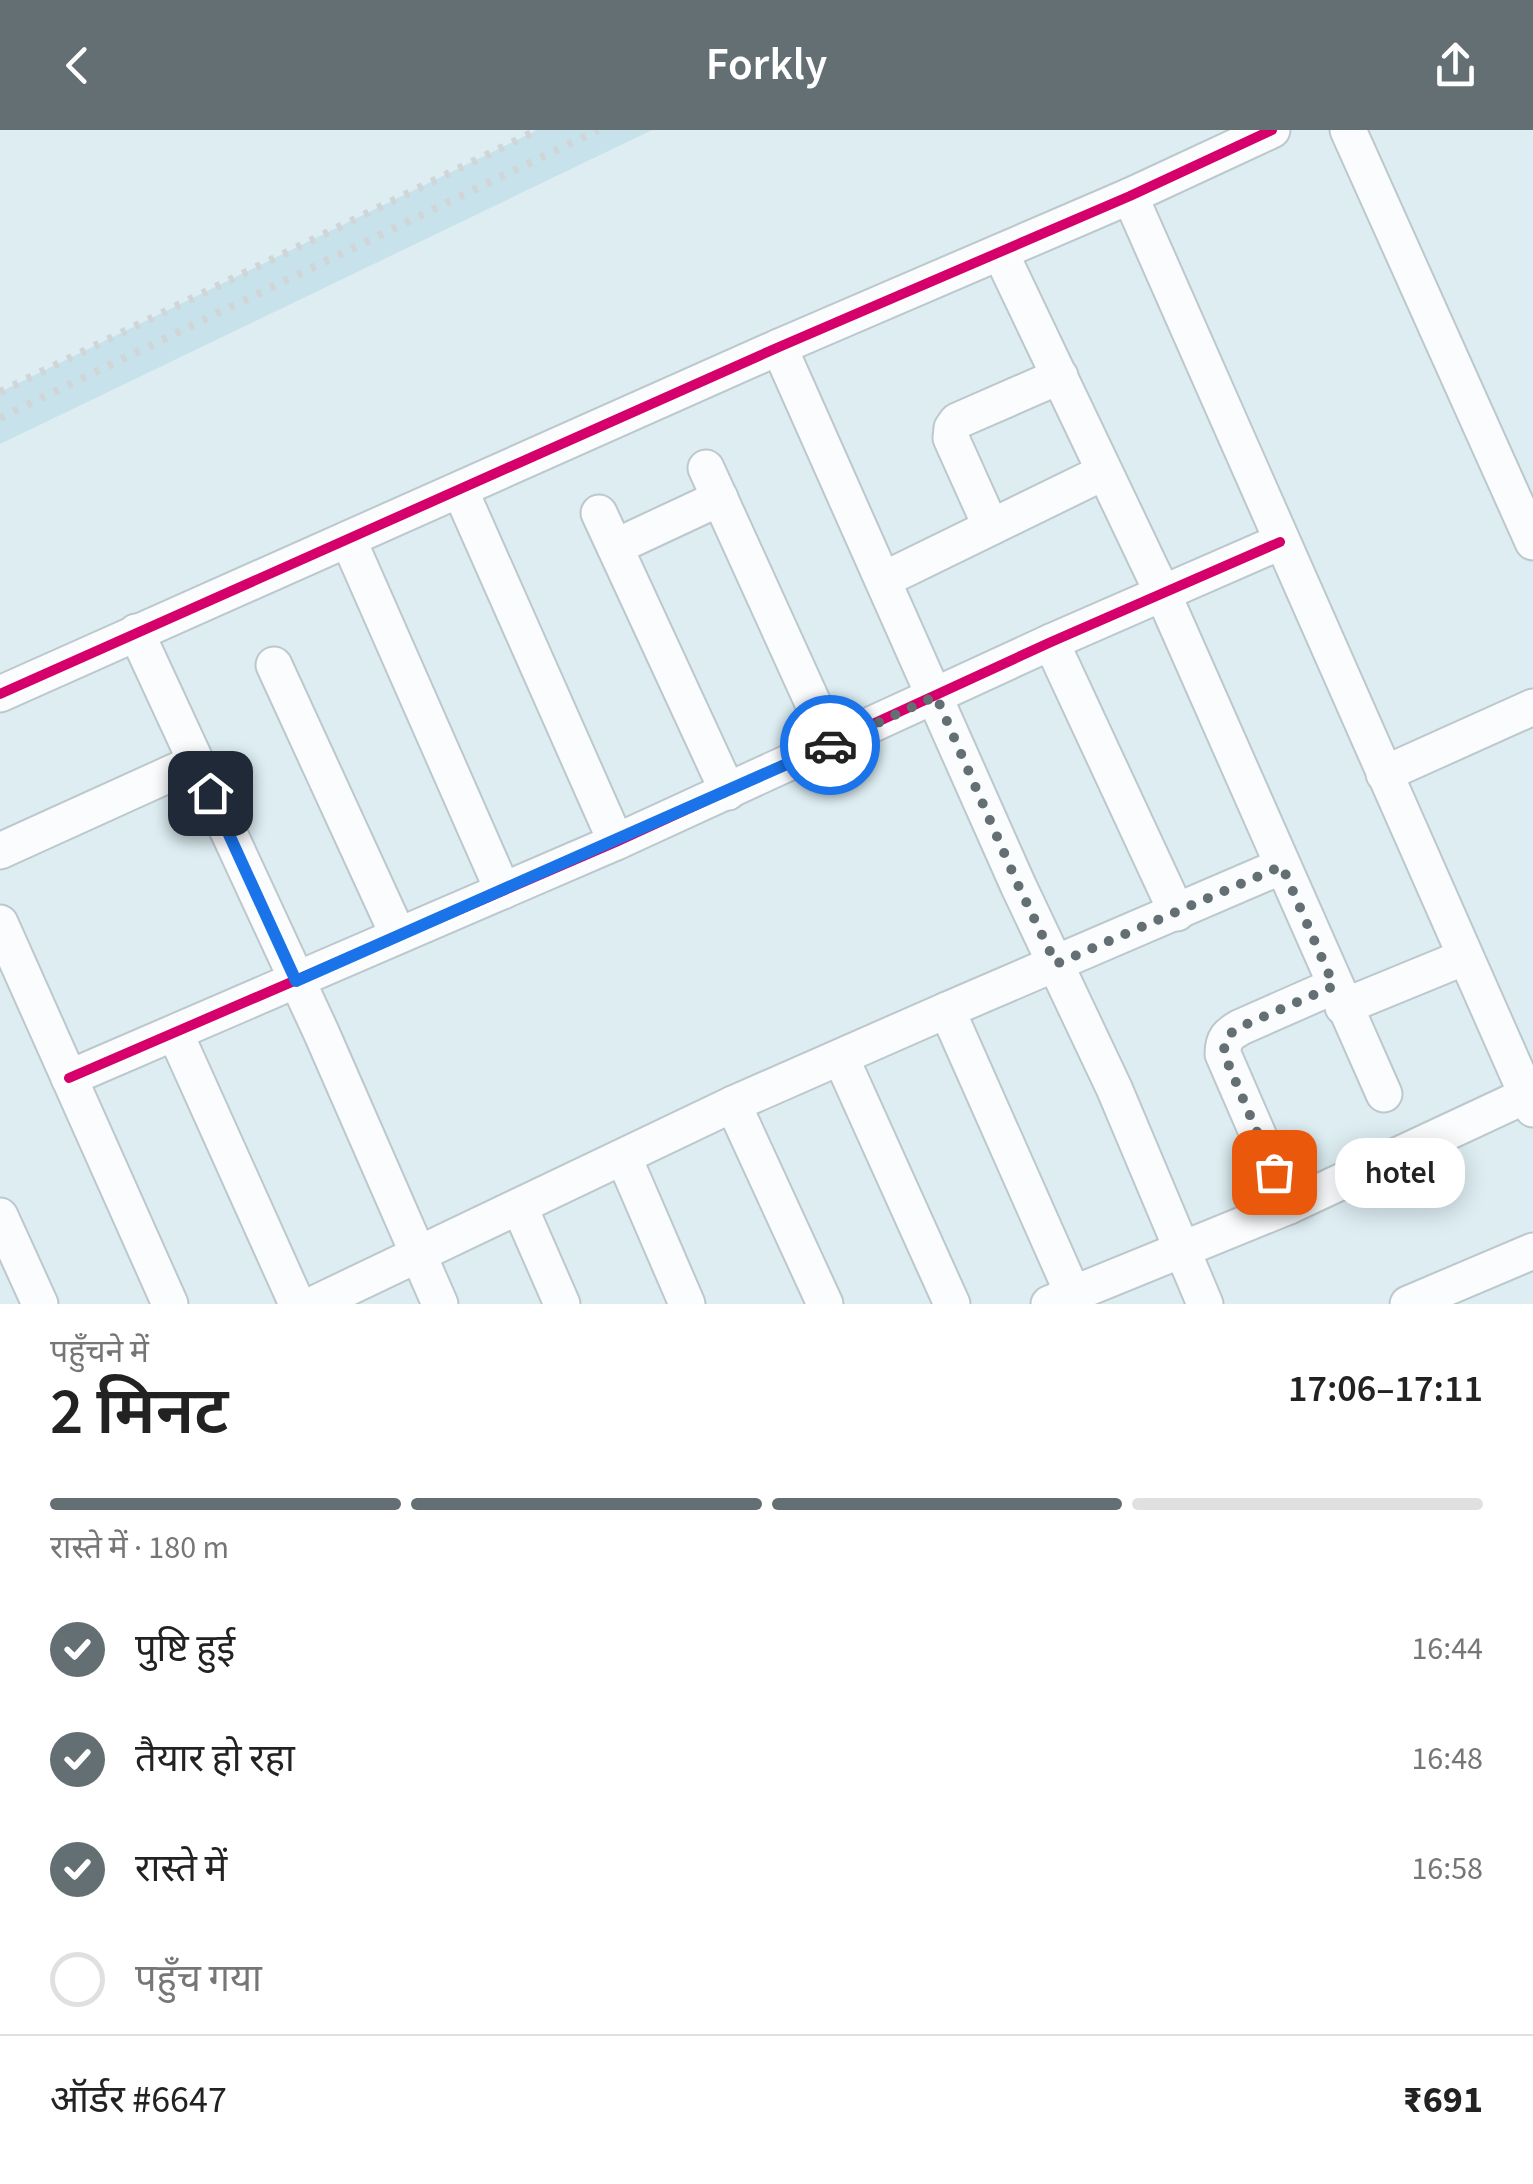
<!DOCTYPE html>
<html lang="hi">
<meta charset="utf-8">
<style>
:root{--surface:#fff;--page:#f2f2f2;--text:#222;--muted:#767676;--line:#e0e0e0;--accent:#636f73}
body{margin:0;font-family:"Source Sans 3","Noto Sans Devanagari",sans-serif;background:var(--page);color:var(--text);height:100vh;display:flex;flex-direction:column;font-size:38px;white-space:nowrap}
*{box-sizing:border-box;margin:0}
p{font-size:32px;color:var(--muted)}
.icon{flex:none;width:55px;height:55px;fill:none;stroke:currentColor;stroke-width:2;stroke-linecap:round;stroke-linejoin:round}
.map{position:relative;height:1174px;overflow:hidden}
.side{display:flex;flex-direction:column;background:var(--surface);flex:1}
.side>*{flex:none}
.pin{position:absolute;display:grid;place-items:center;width:85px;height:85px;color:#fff;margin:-42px;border-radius:20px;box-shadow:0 5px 15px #0006}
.courier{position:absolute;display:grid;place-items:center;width:100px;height:100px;margin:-50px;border:8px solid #1a73e8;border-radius:50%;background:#fff;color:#222;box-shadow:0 2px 12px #0007}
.bubble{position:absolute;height:70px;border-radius:30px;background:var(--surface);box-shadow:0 5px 25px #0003;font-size:32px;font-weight:600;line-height:70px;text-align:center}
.headline em{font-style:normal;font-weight:600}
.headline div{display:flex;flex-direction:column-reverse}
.headline{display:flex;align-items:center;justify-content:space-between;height:170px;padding:0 50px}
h1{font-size:65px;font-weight:600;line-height:75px}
.bar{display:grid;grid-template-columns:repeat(4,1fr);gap:15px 10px;align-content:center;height:120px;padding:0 50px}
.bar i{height:12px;border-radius:8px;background:var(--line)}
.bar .active{background:var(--accent)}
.bar p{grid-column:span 4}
.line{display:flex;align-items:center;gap:25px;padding:0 50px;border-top:2px solid var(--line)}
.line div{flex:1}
ol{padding:0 50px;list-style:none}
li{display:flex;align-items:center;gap:30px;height:110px}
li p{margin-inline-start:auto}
li .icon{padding:10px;border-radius:50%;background:var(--accent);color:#fff;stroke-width:4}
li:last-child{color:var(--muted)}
li i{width:55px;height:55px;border:5px solid var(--line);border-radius:50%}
header{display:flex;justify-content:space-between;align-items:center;height:130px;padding:0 50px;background:var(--accent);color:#fff;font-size:45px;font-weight:600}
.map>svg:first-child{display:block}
</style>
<header><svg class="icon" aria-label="back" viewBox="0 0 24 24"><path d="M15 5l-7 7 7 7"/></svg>Forkly<svg class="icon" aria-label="share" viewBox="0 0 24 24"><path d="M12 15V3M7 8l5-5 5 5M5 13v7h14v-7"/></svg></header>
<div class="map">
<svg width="1533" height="1174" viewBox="0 0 1533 1174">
<rect width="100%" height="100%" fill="#ddedf2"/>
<path fill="#c8e2eb" d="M537,0H652L0,314V262Z"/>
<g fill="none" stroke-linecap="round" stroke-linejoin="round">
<g stroke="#bcc8cd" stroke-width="39">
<g id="street">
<path d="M1348,0L1533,412"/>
<path d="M1130,66L1533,979"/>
<path d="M1000,122L1163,464L1384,964"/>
<path d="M779,217L1018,755L1114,958L1205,1174"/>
<path d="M706,338L832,615"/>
<path d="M460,360L616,712"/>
<path d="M599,383L728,662"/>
<path d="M991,397L951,308L952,298L957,291L1060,246"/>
<path d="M348,409L503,761"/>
<path d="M615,417L720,368"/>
<path d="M885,449L1104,342"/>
<path d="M136,502L321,902L440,1174"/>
<path d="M1051,512L1177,783"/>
<path d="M274,535L398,805"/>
<path d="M0,564L779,217L1130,66L1272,0"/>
<path d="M1384,644L1533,577"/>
<path d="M0,721L196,632"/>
<path d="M0,793L170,1174"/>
<path d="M1343,877L1465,827"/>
<path d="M947,880L1282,736"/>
<path d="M175,903L297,1174"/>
<path d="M841,928L952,1174"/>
<path d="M69,948L616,712L1051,512L1280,412"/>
<path d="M624,1028L687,1174"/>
<path d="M1289,1076L1223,924C1223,909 1228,904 1241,897L1334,856"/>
<path d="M520,1078L562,1174"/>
<path d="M0,1086L40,1174"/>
<path d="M1073,1164L1289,1076L1527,965"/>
<path d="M314,1174L733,974"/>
<path d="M825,1174L733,974L947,880L1073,1164L1049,1174"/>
<path d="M1408,1174L1533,1121"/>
</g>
</g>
<use href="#street" stroke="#fafcfd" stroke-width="35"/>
<g stroke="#d0d5d7" stroke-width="8" stroke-dasharray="5 10" stroke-linecap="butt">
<path d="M0,262L538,0"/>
<path d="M0,288L598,0"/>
</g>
<g stroke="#fff" stroke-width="16">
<g id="cycleway">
<path d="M0,564L779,217L1130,66L1272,0"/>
<path d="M69,948L616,712L1051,512L1280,412"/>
</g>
</g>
<use href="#cycleway" stroke="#d6006c" stroke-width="10"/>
</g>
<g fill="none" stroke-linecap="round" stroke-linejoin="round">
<path stroke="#636f73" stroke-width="10" stroke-dasharray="0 18" d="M830,615L936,566L1018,755L1056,834L1282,736L1334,856L1240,897C1228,904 1224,909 1224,924L1274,1042"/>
<path stroke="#1a73e8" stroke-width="12" d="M210,663L296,851L830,615"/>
</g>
</svg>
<div class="pin" style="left:1274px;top:1042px;background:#ea580c"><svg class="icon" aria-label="bag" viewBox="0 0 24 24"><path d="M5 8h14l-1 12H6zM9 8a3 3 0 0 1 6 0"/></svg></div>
<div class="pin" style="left:210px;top:663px;background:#1f2937"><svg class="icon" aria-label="home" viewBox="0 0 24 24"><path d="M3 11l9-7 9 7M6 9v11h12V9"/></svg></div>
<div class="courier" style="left:830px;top:615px"><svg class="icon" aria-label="car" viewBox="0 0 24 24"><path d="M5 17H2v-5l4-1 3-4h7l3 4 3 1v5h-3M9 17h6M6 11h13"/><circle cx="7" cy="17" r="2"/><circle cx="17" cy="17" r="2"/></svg></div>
<div class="bubble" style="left:1335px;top:1008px;width:130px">hotel</div>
</div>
<section class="side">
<div class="headline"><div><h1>2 मिनट</h1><p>पहुँचने में</p></div><em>17:06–17:11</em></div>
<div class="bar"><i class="active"></i><i class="active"></i><i class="active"></i><i></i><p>रास्ते में · 180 m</p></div>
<ol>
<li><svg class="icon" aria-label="check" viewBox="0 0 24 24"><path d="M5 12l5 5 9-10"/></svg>पुष्टि हुई<p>16:44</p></li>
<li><svg class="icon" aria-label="check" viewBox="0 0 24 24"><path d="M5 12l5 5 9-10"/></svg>तैयार हो रहा<p>16:48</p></li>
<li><svg class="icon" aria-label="check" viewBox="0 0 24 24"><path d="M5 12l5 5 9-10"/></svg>रास्ते में<p>16:58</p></li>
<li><i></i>पहुँच गया</li>
</ol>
<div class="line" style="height:130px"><div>ऑर्डर #6647</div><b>₹691</b></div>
</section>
